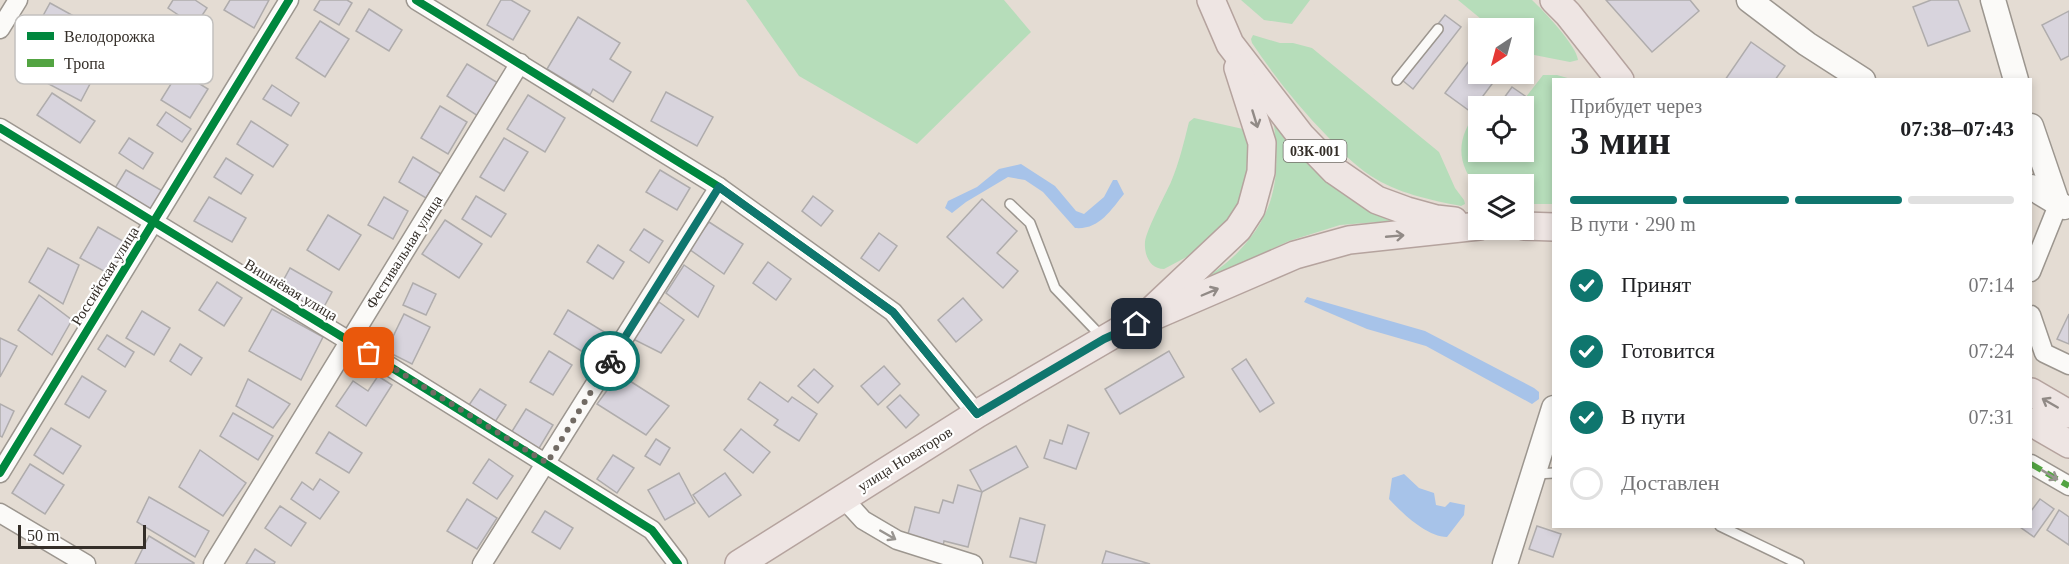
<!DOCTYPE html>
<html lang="ru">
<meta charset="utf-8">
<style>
:root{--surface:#fff;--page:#f6f6f6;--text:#202124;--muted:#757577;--line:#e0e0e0;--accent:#0f766e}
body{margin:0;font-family:Georgia,serif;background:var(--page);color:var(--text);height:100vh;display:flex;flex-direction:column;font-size:22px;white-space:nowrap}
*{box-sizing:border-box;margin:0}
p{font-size:20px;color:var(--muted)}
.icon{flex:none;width:33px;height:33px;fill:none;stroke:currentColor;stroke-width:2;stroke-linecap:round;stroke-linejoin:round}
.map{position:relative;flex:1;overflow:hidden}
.details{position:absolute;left:1552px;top:78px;width:480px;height:450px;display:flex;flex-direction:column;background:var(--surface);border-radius:0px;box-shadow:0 3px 9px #0003}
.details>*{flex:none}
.needle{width:39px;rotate:216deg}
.fabs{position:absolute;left:1468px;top:18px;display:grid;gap:12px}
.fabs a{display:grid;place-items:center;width:66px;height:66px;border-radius:0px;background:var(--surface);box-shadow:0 3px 9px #0003;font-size:30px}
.scale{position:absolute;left:18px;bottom:15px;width:128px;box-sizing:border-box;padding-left:6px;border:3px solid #342e28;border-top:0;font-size:16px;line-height:21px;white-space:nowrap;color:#342e28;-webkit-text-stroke:4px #fff;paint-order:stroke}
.pin{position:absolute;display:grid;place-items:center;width:51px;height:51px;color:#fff;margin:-26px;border-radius:12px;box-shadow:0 3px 9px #0006}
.courier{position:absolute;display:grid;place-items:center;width:60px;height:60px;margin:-30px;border:4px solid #0f766e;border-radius:50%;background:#fff;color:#222;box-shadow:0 2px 8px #0007}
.summary em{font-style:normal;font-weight:600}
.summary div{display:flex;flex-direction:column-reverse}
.summary{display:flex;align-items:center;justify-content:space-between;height:102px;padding:0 18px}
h1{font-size:39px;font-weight:600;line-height:45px}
.bar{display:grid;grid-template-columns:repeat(4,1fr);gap:9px 6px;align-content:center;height:72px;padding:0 18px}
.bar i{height:8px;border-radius:4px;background:var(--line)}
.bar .current{background:var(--accent)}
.bar p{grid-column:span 4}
ol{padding:0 18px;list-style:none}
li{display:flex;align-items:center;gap:18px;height:66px}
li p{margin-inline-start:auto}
li .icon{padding:6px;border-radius:50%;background:var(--accent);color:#fff;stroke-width:4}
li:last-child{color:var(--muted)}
li i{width:33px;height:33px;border:3px solid var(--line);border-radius:50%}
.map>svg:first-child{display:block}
</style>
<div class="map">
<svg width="2069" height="564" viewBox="0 0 2069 564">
<rect width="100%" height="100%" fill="#e4dcd3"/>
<g fill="#b6ddba">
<path d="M746,0H1004L1031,32L917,144L799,76Z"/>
<path d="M1241,0H1310L1292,24L1264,20Z"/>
<path d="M1458,0H1532C1543,10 1577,46 1578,60L1570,62L1524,53V28H1492Z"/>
<path d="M1253,35L1280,43H1293L1312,48L1439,152L1455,188L1464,200L1465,204L1461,206C1430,200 1397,193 1371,176C1354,165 1340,150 1327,136C1299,107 1274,76 1252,43L1251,39Z"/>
<path d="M1543,75H1557L1571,79L1554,80V204H1524V184H1479V190C1455,163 1456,137 1479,109V152H1524V106H1519Z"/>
<path d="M1194,118L1243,129L1248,134L1251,165L1247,197L1211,244L1164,269C1150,269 1144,255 1145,242C1146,231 1165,195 1171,182C1179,163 1184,142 1189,122Z"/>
<path d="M1274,125L1326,179L1357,203L1390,221L1340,225L1289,241L1203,281C1215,271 1229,262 1239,251C1276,212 1280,177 1274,125Z"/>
</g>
<g fill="#a7c3e9">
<path d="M1021,164L1055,186L1076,211L1084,214L1104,197L1113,180H1117L1124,194C1110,211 1099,230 1075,228L1043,192L1025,180L1008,177L966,202L952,213L945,208L948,201L977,187L999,169Z"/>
<path d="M1307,297L1425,331L1534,388L1539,392V399L1532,404L1426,346L1367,329L1304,302Z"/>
<path d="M1404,474L1419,488L1434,493L1436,505L1445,507L1450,502L1465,505L1464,515L1447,537C1427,537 1402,513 1389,499L1392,478Z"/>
</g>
<g fill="#d8d4dd" stroke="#afacac" stroke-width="1.5">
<path d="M173,0H195L207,8L195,26L168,8Z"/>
<path d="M230,0H269L254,28L224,10Z"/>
<path d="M320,0H347L352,3L339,25L314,10Z"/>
<path d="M501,0H511L530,11L513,40L487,25Z"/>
<path d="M1606,0H1690L1699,11L1652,52Z"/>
<path d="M1931,0H1958L1970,31L1928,46L1913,7Z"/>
<path d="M50,3L81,20L68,42L38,25Z"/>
<path d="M369,9L402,30L389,51L356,31Z"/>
<path d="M2069,11V56L2061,60L2042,25Z"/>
<path d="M1445,15L1461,27L1413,89L1397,76Z"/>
<path d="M578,17L620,43L610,59L631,72L613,102L593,89L590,95L547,69Z"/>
<path d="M320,21L349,39L325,77L296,58Z"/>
<path d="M1751,42L1785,66L1775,80H1725Z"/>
<path d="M1472,57L1479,62V74H1494L1498,76L1471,112L1445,93Z"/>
<path d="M54,60L92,80L81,101L43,81Z"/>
<path d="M467,64L498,83L478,116L447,96Z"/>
<path d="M179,71L208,89L190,118L161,100Z"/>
<path d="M272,85L299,103L291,116L263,99Z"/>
<path d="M1512,87L1525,96L1517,106H1508L1501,102Z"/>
<path d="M666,92L713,117L697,146L651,121Z"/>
<path d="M52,93L95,121L80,143L37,115Z"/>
<path d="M528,95L565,118L545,152L507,129Z"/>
<path d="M440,106L467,122L448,154L421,138Z"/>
<path d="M166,112L191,129L182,142L157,125Z"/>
<path d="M251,121L288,145L273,167L237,144Z"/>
<path d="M129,138L153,153L143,169L119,153Z"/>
<path d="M504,138L528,152L504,191L480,177Z"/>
<path d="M413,157L441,174L426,198L399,182Z"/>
<path d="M226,158L253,175L241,194L214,177Z"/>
<path d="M126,170L166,193L152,216L112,193Z"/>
<path d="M660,170L690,188L677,210L646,192Z"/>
<path d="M476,196L506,214L491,237L462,219Z"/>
<path d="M813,196L833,211L821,226L802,211Z"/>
<path d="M209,197L246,218L232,242L194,221Z"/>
<path d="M384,197L408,211L393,239L368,225Z"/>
<path d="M982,199L1017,231L997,253L1018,271L1003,288L947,237Z"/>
<path d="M328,215L361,235L339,270L307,250Z"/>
<path d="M445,220L482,244L459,278L422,254Z"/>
<path d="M709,222L743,244L724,274L689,249Z"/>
<path d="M98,227L128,244L111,275L80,258Z"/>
<path d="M644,229L663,241L649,263L630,250Z"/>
<path d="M879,233L897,246L879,271L861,258Z"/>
<path d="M598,245L624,262L613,279L587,262Z"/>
<path d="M48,248L79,265L63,304L29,282Z"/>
<path d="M768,262L791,279L776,300L753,283Z"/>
<path d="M684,265L714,286L698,317L666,293Z"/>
<path d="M290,268L332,292L319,316L277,292Z"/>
<path d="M217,282L242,298L224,326L199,310Z"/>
<path d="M413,283L436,294L426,315L403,305Z"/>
<path d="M39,295L72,320L52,355L18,330Z"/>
<path d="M963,298L982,320L956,342L938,320Z"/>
<path d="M659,302L684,320L661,353L633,339Z"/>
<path d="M272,309L323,337L301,380L249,351Z"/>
<path d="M568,310L606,333L591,357L554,334Z"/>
<path d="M142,311L170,328L154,355L126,338Z"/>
<path d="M404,314L430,327L412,364L386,351Z"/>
<path d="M2069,314V344L2057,339Z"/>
<path d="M107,335L134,352L125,367L98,349Z"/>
<path d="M0,338L17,346L0,377Z"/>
<path d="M180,344L202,358L191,375L170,361Z"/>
<path d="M549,351L572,365L553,395L530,382Z"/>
<path d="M1169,351L1184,377L1120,414L1105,389Z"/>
<path d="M1246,359L1274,403L1260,412L1232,369Z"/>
<path d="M884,366L900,384L878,405L861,386Z"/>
<path d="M814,369L833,386L818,403L798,386Z"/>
<path d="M619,374L669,406L646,435L597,404Z"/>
<path d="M82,376L106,391L89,418L65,404Z"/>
<path d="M378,376L392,385L366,426L336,406L353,381L368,391Z"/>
<path d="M248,379L290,404L273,428L236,406Z"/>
<path d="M760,382L788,402L792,397L817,414L799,441L774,425L778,420L748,399Z"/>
<path d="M480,389L506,405L495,422L469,405Z"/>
<path d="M900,395L919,415L906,428L887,407Z"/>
<path d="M0,404L14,411L2,437L0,436Z"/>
<path d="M526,409L553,425L538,450L511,433Z"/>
<path d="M233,413L273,436L258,460L220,436Z"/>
<path d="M1068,425L1089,433L1076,469L1044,458L1050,440L1062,444Z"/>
<path d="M51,428L81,446L63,474L34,455Z"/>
<path d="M741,429L770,452L753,473L724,450Z"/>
<path d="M329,432L362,453L349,473L316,453Z"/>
<path d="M656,439L670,448L660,465L645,456Z"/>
<path d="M1016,446L1028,467L982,492L970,470Z"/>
<path d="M200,450L246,483L223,516L179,487Z"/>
<path d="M613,455L634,468L617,493L597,479Z"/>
<path d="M489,459L513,476L497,499L473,483Z"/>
<path d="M30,464L64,485L45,514L12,493Z"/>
<path d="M679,473L695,503L665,520L648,490Z"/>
<path d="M725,473L741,495L709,517L693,495Z"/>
<path d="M320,479L339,492L320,519L291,499L302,482L313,490Z"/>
<path d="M958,485L982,492L968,547L944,541L943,547L907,538L915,507L939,513L943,500L953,503Z"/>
<path d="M149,497L209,531L195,557L137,522Z"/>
<path d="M467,499L497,518L477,549L447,531Z"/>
<path d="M2040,499L2054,509L2034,537L2020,527L2031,526V511Z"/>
<path d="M280,506L306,523L291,546L265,528Z"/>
<path d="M2059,510L2069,517V545L2047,530Z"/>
<path d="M545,511L573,528L560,549L532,532Z"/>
<path d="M1020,518L1045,525L1036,563L1010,557Z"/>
<path d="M1537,526L1561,534L1553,557L1529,549Z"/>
<path d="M149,536L194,563V564H135Z"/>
<path d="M255,549L275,562L274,564H246Z"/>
<path d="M1106,551L1150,564H1102Z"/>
</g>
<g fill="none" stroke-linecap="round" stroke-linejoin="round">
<g stroke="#9c968f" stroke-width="12">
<g id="lane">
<path d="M1397,80L1438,29"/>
<path d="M1010,204L1030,223L1055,288L1102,337"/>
<path d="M1535,474L1554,473"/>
<path d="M1720,526L1799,564"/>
</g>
</g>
<g stroke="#9c968f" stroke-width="21">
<g id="street">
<path d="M416,0L719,187L893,312L977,414"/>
<path d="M0,29L18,0"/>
<path d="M0,128L349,341L652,530L678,564"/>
<path d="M2031,272L2058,205"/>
<path d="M2031,315L2044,353L2069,365"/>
<path d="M2031,464L2069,486"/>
<path d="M0,473L289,0"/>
<path d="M843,498L863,520L897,540L973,564"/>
<path d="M0,513L86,564"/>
<path d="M213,564L520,63"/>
<path d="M482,564L719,187"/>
</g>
</g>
<g stroke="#9c968f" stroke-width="27">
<g id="secondary">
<path d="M1749,0L1807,44L1863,80"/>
<path d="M1993,0L2016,80"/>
<path d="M2031,126L2058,205"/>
<path d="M2031,187L2064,207"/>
<path d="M1505,564L1554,408"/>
</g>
</g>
<g stroke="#b5a39e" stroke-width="30">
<g id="primary">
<path d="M1211,0L1230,44L1301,136L1335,171L1377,200L1407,211L1436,219L1454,221"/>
<path d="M1554,0L1568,14L1620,80"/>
<path d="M1524,226L1554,227"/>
<path d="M1152,310L1238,229L1251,209L1261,172L1262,143L1238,68"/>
<path d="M2031,392L2069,414"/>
<path d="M2031,422L2069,444"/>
<path d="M739,564L977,414L1119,331L1295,255L1349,240L1479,226"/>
</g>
</g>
<use href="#lane" stroke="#fbfaf8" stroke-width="9"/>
<use href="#street" stroke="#fbfaf8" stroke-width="18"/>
<use href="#secondary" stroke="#fbfaf8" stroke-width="24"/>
<use href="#primary" stroke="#eee5e3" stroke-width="27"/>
<path stroke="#53a442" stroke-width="6" stroke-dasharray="12 6" stroke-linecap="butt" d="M2031,464L2069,486"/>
<g stroke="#fff" stroke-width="11">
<g id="cycleway">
<path d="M416,0L719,187L893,312L977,414"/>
<path d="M0,128L349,341L652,530L678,564"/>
<path d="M0,473L289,0"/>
</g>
</g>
<use href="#cycleway" stroke="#00873e" stroke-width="8"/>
</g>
<defs><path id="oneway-shaft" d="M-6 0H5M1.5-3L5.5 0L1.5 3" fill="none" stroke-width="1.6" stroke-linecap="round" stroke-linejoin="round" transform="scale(1.5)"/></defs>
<g stroke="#918a86">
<use href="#oneway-shaft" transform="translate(1255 119) rotate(73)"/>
<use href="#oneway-shaft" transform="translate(1395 236) rotate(-5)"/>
<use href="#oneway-shaft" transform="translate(1210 292) rotate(-23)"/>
<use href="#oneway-shaft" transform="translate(2050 403) rotate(-150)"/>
</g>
<g stroke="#989490">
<use href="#oneway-shaft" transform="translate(2050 475) rotate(31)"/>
<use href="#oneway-shaft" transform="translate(888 535) rotate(30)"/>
</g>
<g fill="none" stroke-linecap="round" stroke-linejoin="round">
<path stroke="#726b64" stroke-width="6" stroke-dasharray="0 10.8" d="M369,353L547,463L610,361"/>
<path stroke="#0f766e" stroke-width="8" d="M610,361L719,187L893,312L977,414L1104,339L1137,324"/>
</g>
<g text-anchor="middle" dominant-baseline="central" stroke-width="4.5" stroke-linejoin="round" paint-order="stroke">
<rect fill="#fff" stroke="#716d68" stroke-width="1.5" x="1283.5" y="140" width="63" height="22" rx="4.5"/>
<g font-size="14" font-weight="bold" fill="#342e28">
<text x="1315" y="151">03К-001</text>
</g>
<g font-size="15" fill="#342e28" stroke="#fff">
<text transform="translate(404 252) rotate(-58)">Фестивальная улица</text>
<text transform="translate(105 276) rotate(-58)">Российская улица</text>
<text transform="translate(291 290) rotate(31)">Вишнёвая улица</text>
<text transform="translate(905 459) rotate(-32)">улица Новаторов</text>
</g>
</g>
<rect x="15" y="15" width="198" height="69" rx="9" fill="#fff" stroke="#c2c0be" stroke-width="1.5"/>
<rect x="27" y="32" width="27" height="8" fill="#00873e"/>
<rect x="27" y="59" width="27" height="8" fill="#53a442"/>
<g font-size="16" fill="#342e28">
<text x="64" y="42">Велодорожка</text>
<text x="64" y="69">Тропа</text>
</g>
</svg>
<div class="fabs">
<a><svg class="needle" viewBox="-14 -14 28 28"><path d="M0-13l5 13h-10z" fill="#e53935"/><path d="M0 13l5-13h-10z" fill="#757577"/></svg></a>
<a><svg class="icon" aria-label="locate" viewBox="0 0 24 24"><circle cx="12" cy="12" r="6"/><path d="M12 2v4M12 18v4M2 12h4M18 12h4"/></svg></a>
<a><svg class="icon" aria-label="layers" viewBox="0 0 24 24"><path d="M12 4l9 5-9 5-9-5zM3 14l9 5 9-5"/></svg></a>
</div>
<div class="scale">50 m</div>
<div class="pin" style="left:369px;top:353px;background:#ea580c"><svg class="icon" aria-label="bag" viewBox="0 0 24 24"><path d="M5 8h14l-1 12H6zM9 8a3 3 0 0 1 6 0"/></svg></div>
<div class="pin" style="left:1137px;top:324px;background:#1f2937"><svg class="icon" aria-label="home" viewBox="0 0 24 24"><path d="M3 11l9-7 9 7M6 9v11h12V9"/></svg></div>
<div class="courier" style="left:610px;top:361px"><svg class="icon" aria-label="bike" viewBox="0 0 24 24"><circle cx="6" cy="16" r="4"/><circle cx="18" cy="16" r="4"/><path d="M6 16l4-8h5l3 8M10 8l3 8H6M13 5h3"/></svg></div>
<section class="details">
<div class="summary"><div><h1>3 мин</h1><p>Прибудет через</p></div><em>07:38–07:43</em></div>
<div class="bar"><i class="current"></i><i class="current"></i><i class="current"></i><i></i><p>В пути · 290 m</p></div>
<ol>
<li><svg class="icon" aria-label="check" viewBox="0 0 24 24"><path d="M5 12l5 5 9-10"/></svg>Принят<p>07:14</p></li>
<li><svg class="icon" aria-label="check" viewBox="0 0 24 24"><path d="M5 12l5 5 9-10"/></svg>Готовится<p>07:24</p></li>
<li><svg class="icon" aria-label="check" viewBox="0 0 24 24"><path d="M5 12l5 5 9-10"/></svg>В пути<p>07:31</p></li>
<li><i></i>Доставлен</li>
</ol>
</section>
</div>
